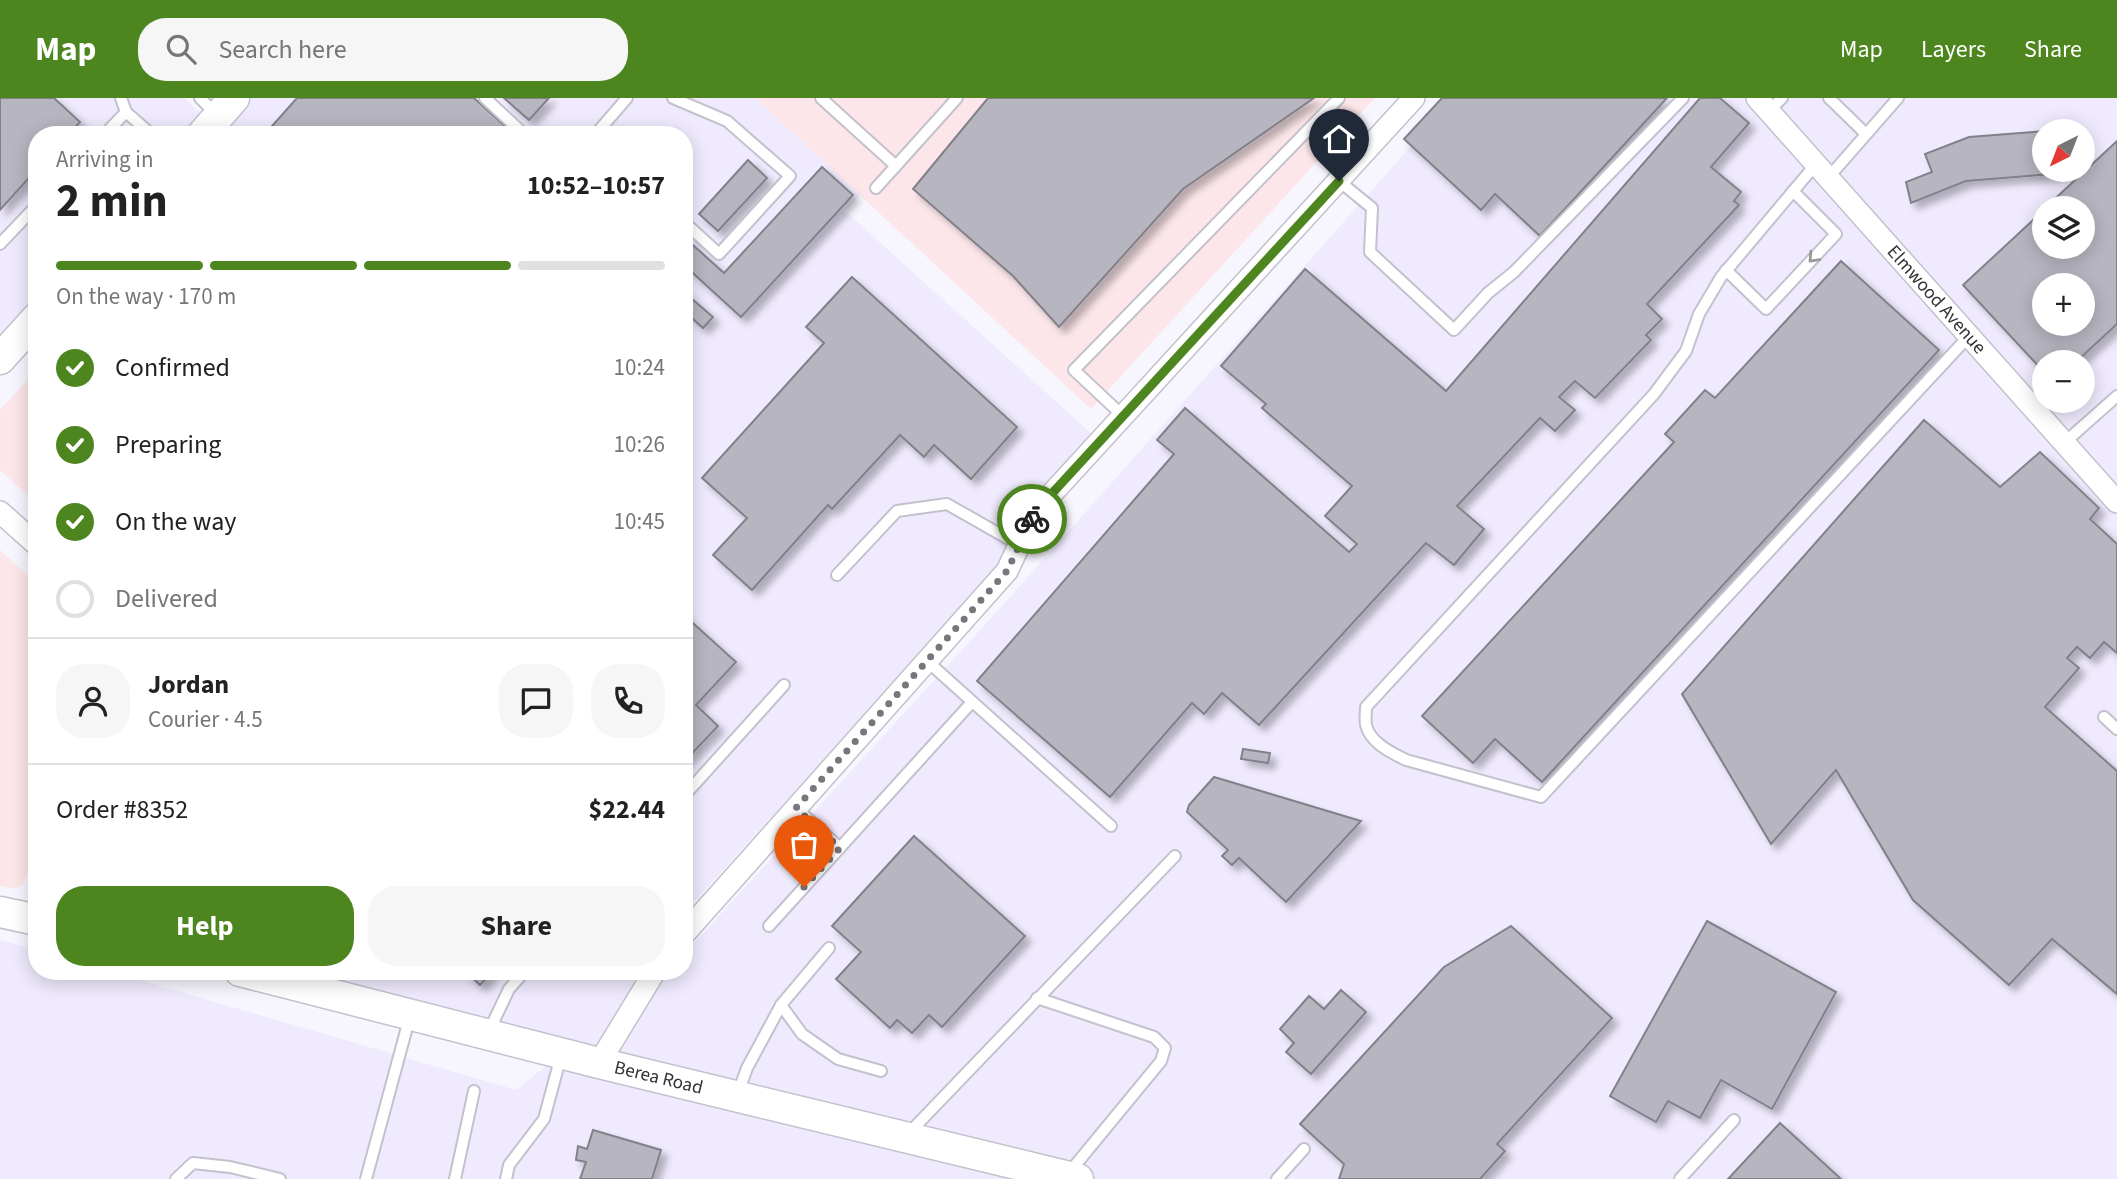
<!DOCTYPE html>
<meta charset="utf-8">
<style>
:root{--surface:#fff;--page:#f6f6f6;--text:#222;--muted:#767676;--line:#e0e0e0;--accent:#4d851e}
body{margin:0;font-family:"Source Sans 3",sans-serif;background:var(--page);color:var(--text);height:100vh;display:flex;flex-direction:column;font-size:26px;white-space:nowrap}
*{box-sizing:border-box;margin:0}
p{font-size:23px;color:var(--muted)}
.icon{flex:none;width:38px;height:38px;fill:none;stroke:currentColor;stroke-width:2;stroke-linecap:round;stroke-linejoin:round}
.map{position:relative;flex:1;overflow:hidden}
.panel{position:absolute;left:28px;top:28px;width:665px;height:854px;display:flex;flex-direction:column;background:var(--surface);border-radius:28px;box-shadow:0 4px 18px #0003}
.panel>*{flex:none}
.needle{width:46px;rotate:222deg}
.buttons{position:absolute;left:2032px;top:21px;display:grid;gap:14px}
.buttons a{display:grid;place-items:center;width:63px;height:63px;border-radius:50%;background:var(--surface);box-shadow:0 4px 18px #0003;font-size:35px}
.pin{position:absolute;display:grid;place-items:center;width:60px;height:60px;color:#fff;margin:-72px -30px;border-radius:50% 50% 50% 0;rotate:-45deg;box-shadow:0 0 7px #0007}
.pin .icon{rotate:45deg}
.courier{position:absolute;display:grid;place-items:center;width:70px;height:70px;margin:-35px;border:5px solid #4d851e;border-radius:50%;background:#fff;color:#222;box-shadow:0 2px 9px #0007}
.head em{font-style:normal;font-weight:700}
.head div{display:flex;flex-direction:column-reverse}
.head{display:flex;align-items:center;justify-content:space-between;height:119px;padding:0 28px}
h1{font-size:46px;font-weight:700;line-height:52px}
.bar{display:grid;grid-template-columns:repeat(4,1fr);gap:10px 7px;align-content:center;height:84px;padding:0 28px}
.bar i{height:9px;border-radius:5px;background:var(--line)}
.bar .on{background:var(--accent)}
.bar p{grid-column:span 4}
.line{display:flex;align-items:center;gap:18px;padding:0 28px;border-top:2px solid var(--line)}
.line div{flex:1}
.round{display:grid;place-items:center;flex:none;width:74px;height:74px;border-radius:28px;background:var(--page)}
ol{padding:0 28px;list-style:none}
li{display:flex;align-items:center;gap:21px;height:77px}
li p{margin-inline-start:auto}
li .icon{padding:7px;border-radius:50%;background:var(--accent);color:#fff;stroke-width:4}
li:last-child{color:var(--muted)}
li i{width:38px;height:38px;border:4px solid var(--line);border-radius:50%}
.action{display:flex;gap:14px;margin-top:auto;padding:14px 28px}
.action a{flex:1;height:80px;border-radius:28px;background:var(--accent);color:#fff;font-size:28px;font-weight:700;line-height:80px;text-align:center}
.action a+a{background:var(--page);color:var(--text)}
header{display:flex;align-items:center;gap:42px;box-sizing:border-box;height:98px;padding:0 35px;background:var(--accent);color:#fff}
header strong{font-size:33px}
nav{display:flex;gap:38px;margin-inline-start:auto;font-size:24px}
.search{width:490px;height:63px;background:var(--page);display:flex;align-items:center;gap:18px;box-sizing:border-box;padding:0 24px;border-radius:28px;color:var(--muted);font-size:26px}
.map>svg:first-child{display:block}
</style>
<header>
<strong>Map</strong>
<div class="search"><svg class="icon" aria-label="search" viewBox="0 0 24 24"><circle cx="10" cy="10" r="6"/><path d="M15 15l6 6"/></svg>Search here</div>
<nav><a>Map</a><a>Layers</a><a>Share</a></nav>
</header>
<div class="map">
<svg width="2117" height="1081" viewBox="0 0 2117 1081">
<defs>
<filter id="shadow"><feDropShadow dx="6" dy="6" stdDeviation="3.5" flood-color="#0004"/></filter>
</defs>
<rect width="100%" height="100%" fill="#f7f5fe"/>
<g fill="#fce6e9">
<path d="M755,0H1375L1091,311Z"/>
<path d="M37,272V406L0,372V312Z"/>
<path d="M0,452L37,486V744L24,785L16,791L0,788Z"/>
</g>
<g fill="#efeafd" fill-rule="evenodd">
<path d="M0,0H184L212,25L202,37H37V220L0,261Z"/>
<path d="M246,0H755L860,97L845,113L1094,338L998,470L684,815V37H212Z"/>
<path d="M1454,0H2117V1081H0V842L37,852V873H109L516,992L566,952L333,893L351,873H640L623,907L666,873H684V856L1003,507ZM2044,33H2082V72H2044ZM2044,110H2082V149H2044ZM2044,187H2082V226H2044ZM2044,264H2082V303H2044Z"/>
</g>
<g fill="#b7b5c0" stroke="#82808b" stroke-width="2" fill-rule="evenodd" filter="url(#shadow)">
<path d="M0,0H54L80,24L68,37H37V71L0,112Z"/>
<path d="M297,0H474L515,37H264Z"/>
<path d="M504,0H549L529,22Z"/>
<path d="M988,0H1314L1183,91L1059,229L1013,178L913,91Z"/>
<path d="M1442,0H1667L1540,138L1495,96L1481,112L1404,41Z"/>
<path d="M1700,0H1720L1749,25L1711,69L1741,94L1734,103L1739,107L1647,206L1662,221L1646,237L1651,242L1595,300L1575,283L1559,299L1575,312L1555,333L1540,320L1457,408L1484,431L1454,467L1426,445L1259,627L1222,595L1204,616L1192,605L1110,699L977,583L1174,356L1157,342L1185,310L1349,454L1357,446L1325,418L1352,388L1262,310L1266,306L1221,268L1305,171L1446,293Z"/>
<path d="M2058,32L2044,33V72H2077V74L1966,83L1911,105L1906,84L1932,74L1925,56L1969,39Z"/>
<path d="M2117,43V226L2076,264H2044V274L1963,187L2044,112V149H2082V110H2045ZM2044,187H2082V226H2044Z"/>
<path d="M748,62L767,80L718,133L699,116Z"/>
<path d="M822,69L853,97L741,219L684,167V139L724,175Z"/>
<path d="M1841,163L1939,252L1542,684L1495,641L1473,665L1422,618L1674,344L1665,336L1705,292L1715,300Z"/>
<path d="M852,179L1017,329L971,381L934,347L924,359L900,337L832,411L828,407L752,492L713,457L747,420L702,380L824,245L806,229Z"/>
<path d="M684,194L713,219L703,230L684,213Z"/>
<path d="M1924,322L2000,389L2040,354L2099,410L2090,421L2117,446V555L2104,544L2090,560L2077,549L2067,560L2079,570L2045,609L2117,673V896L2052,841L2009,887L1913,802L1836,672L1771,746L1682,596Z"/>
<path d="M684,517L736,564L696,607L718,628L684,664Z"/>
<path d="M1243,651L1270,655L1268,665L1241,661Z"/>
<path d="M1214,679L1361,723L1286,804L1239,760L1232,767L1222,758L1228,752L1187,714L1189,707Z"/>
<path d="M914,738L1025,838L942,929L929,917L912,935L897,922L890,930L836,881L861,854L832,828Z"/>
<path d="M1707,823L1836,894L1772,1011L1721,982L1700,1020L1668,1003L1656,1024L1610,998Z"/>
<path d="M1511,828L1612,920L1497,1046L1505,1053L1480,1081H1339L1344,1066L1300,1026L1444,869Z"/>
<path d="M465,873H493L480,887Z"/>
<path d="M1341,892L1366,914L1311,976L1286,954L1294,945L1280,931L1309,898L1324,911Z"/>
<path d="M1780,1025L1841,1081H1728Z"/>
<path d="M593,1032L661,1052L652,1081H580L586,1064L576,1062L578,1048L587,1051Z"/>
</g>
<g fill="none" stroke-linecap="round" stroke-linejoin="round">
<g stroke="#c4c1cd" stroke-width="14">
<g id="service">
<path d="M121,0L126,14L152,37"/>
<path d="M200,0L216,16"/>
<path d="M485,0L525,37"/>
<path d="M673,0L727,23L790,78L719,156L684,124"/>
<path d="M821,0L896,68"/>
<path d="M1829,0L1866,36"/>
<path d="M1769,13L1782,0"/>
<path d="M104,37L126,14"/>
<path d="M595,37L627,0"/>
<path d="M1816,66L1721,179L1699,216L1686,253L1654,296L1366,609C1366,614 1365,622 1366,627C1370,645 1392,655 1406,662L1541,699L1969,238"/>
<path d="M1828,80L1898,0"/>
<path d="M1339,83L1372,110L1370,154L1454,232L1488,195L1514,174L1683,0"/>
<path d="M876,90L957,0"/>
<path d="M0,146L37,107"/>
<path d="M1726,172L1766,211L1836,136L1793,93"/>
<path d="M1123,318L1074,272L1339,0"/>
<path d="M2064,345L2117,298"/>
<path d="M837,477L897,413L947,406L1019,447"/>
<path d="M927,563L1111,728"/>
<path d="M2104,619L2117,631"/>
<path d="M684,698L784,587"/>
<path d="M796,710L840,750"/>
<path d="M769,828L972,604"/>
<path d="M1037,900L1154,939L1165,950L1161,963L1068,1076"/>
<path d="M781,907L802,936L838,961L881,973"/>
<path d="M489,933L509,891L525,873"/>
<path d="M738,995L747,970L781,907L829,850"/>
<path d="M907,1037L1175,758"/>
<path d="M176,1081L193,1065L230,1069L280,1081"/>
<path d="M366,1081L410,918"/>
<path d="M455,1081L474,993"/>
<path d="M506,1081L509,1067L544,1021L561,958"/>
<path d="M1277,1081L1304,1051"/>
<path d="M1680,1081L1734,1022"/>
</g>
</g>
<g stroke="#c4c1cd" stroke-width="24">
<g id="minor">
<path id="s1" d="M1757,0L2117,404"/>
<path d="M0,414L37,447"/>
<path d="M684,836L1007,473L1035,414L1414,0"/>
<path d="M599,965L655,873"/>
</g>
</g>
<g stroke="#c4c1cd" stroke-width="33">
<g id="secondary">
<path d="M202,37L234,0"/>
<path d="M0,261L37,220"/>
<path d="M0,814L37,822"/>
<path id="s2" d="M240,873L599,965L1078,1081"/>
</g>
</g>
<use href="#service" stroke="#fff" stroke-width="10"/>
<use href="#minor" stroke="#fff" stroke-width="21"/>
<use href="#secondary" stroke="#fff" stroke-width="30"/>
</g>
<defs><path id="oneway-chevron" d="M-2-3.5L2.5 0L-2 3.5" fill="none" stroke-width="1.6" stroke-linecap="round" stroke-linejoin="round" transform="scale(1.75)"/></defs>
<use stroke="#99989a" href="#oneway-chevron" transform="translate(1813 160) rotate(133)"/>
<g fill="none" stroke-linecap="round" stroke-linejoin="round">
<path stroke="#78767c" stroke-width="7" stroke-dasharray="0 12.6" d="M804,789L840,750L796,710L1007,473L1032,421"/>
<path stroke="#4d851e" stroke-width="9" d="M1032,421L1035,414L1339,83"/>
</g>
<g text-anchor="middle" dominant-baseline="central" stroke-width="6" stroke-linejoin="round" paint-order="stroke">
<g font-size="19" fill="#333236" stroke="#fff">
<text stroke="none"><textPath href="#s1" startOffset="270">Elmwood Avenue</textPath></text>
<text stroke="none"><textPath href="#s2" startOffset="432">Berea Road</textPath></text>
</g>
</g>
</svg>
<div class="buttons">
<a><svg class="needle" viewBox="-14 -14 28 28"><path d="M0-13l5 13h-10z" fill="#e53935"/><path d="M0 13l5-13h-10z" fill="#767676"/></svg></a>
<a><svg class="icon" aria-label="layers" viewBox="0 0 24 24"><path d="M12 4l9 5-9 5-9-5zM3 14l9 5 9-5"/></svg></a>
<a>+</a>
<a>−</a>
</div>
<div class="pin" style="left:804px;top:789px;background:#ea580c"><svg class="icon" aria-label="bag" viewBox="0 0 24 24"><path d="M5 8h14l-1 12H6zM9 8a3 3 0 0 1 6 0"/></svg></div>
<div class="pin" style="left:1339px;top:83px;background:#1f2937"><svg class="icon" aria-label="home" viewBox="0 0 24 24"><path d="M3 11l9-7 9 7M6 9v11h12V9"/></svg></div>
<div class="courier" style="left:1032px;top:421px"><svg class="icon" aria-label="bike" viewBox="0 0 24 24"><circle cx="6" cy="16" r="4"/><circle cx="18" cy="16" r="4"/><path d="M6 16l4-8h5l3 8M10 8l3 8H6M13 5h3"/></svg></div>
<section class="panel">
<div class="head"><div><h1>2 min</h1><p>Arriving in</p></div><em>10:52–10:57</em></div>
<div class="bar"><i class="on"></i><i class="on"></i><i class="on"></i><i></i><p>On the way · 170 m</p></div>
<ol>
<li><svg class="icon" aria-label="check" viewBox="0 0 24 24"><path d="M5 12l5 5 9-10"/></svg>Confirmed<p>10:24</p></li>
<li><svg class="icon" aria-label="check" viewBox="0 0 24 24"><path d="M5 12l5 5 9-10"/></svg>Preparing<p>10:26</p></li>
<li><svg class="icon" aria-label="check" viewBox="0 0 24 24"><path d="M5 12l5 5 9-10"/></svg>On the way<p>10:45</p></li>
<li><i></i>Delivered</li>
</ol>
<div class="line" style="height:126px"><a class="round"><svg class="icon" aria-label="person" viewBox="0 0 24 24"><circle cx="12" cy="8" r="4"/><path d="M4 21q1-7 8-7t8 7"/></svg></a><div><b>Jordan</b><p>Courier · 4.5</p></div><a class="round"><svg class="icon" aria-label="chat" viewBox="0 0 24 24"><path d="M4 5h16v11H9l-5 4z"/></svg></a><a class="round"><svg class="icon" aria-label="phone" viewBox="0 0 24 24"><path d="M5 4h4l2 5-3 2q2 4 5 5l2-3 5 2v4C11 20 4 13 5 4z"/></svg></a></div>
<div class="line" style="height:91px"><div>Order #8352</div><b>$22.44</b></div>
<div class="action"><a>Help</a><a>Share</a></div>
</section>
</div>
